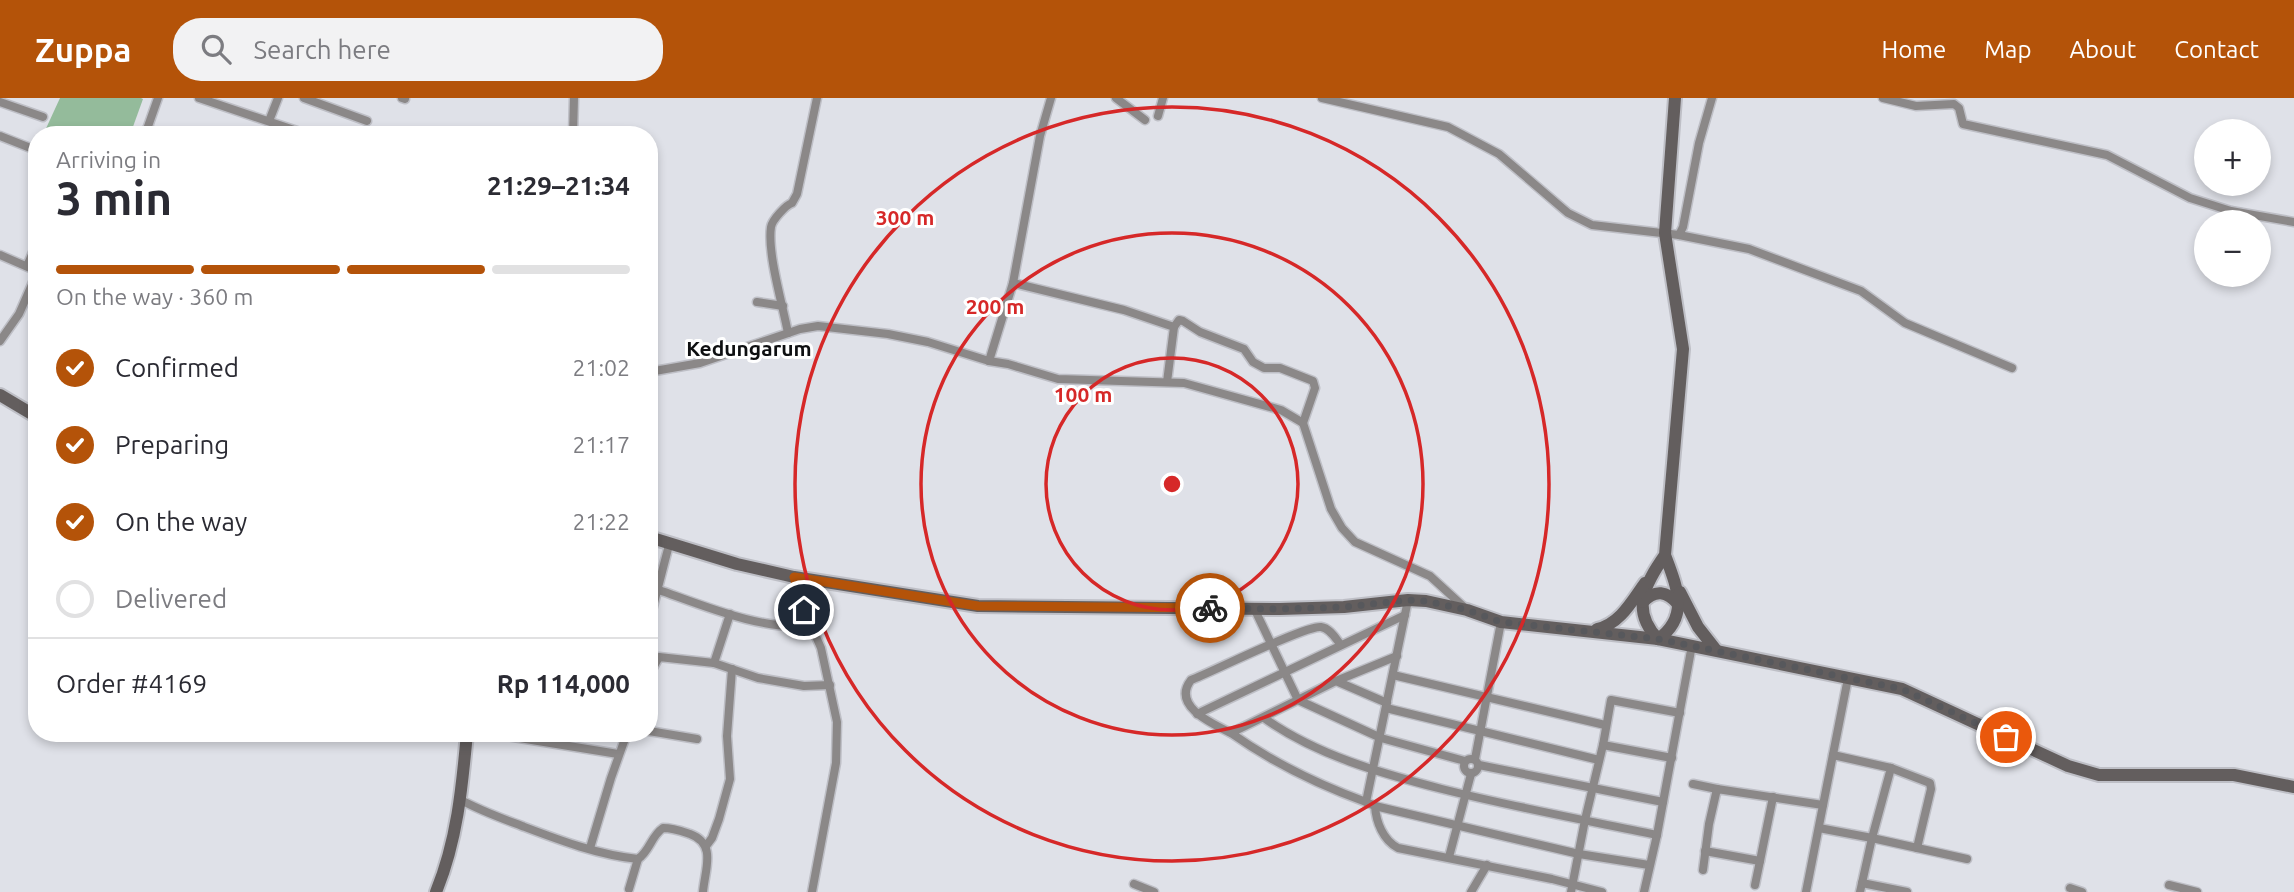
<!DOCTYPE html>
<meta charset="utf-8">
<style>
:root{--surface:#fff;--page:#f2f2f3;--text:#2b2b33;--muted:#7c7c81;--line:#e1e1e2;--accent:#b45309}
body{margin:0;font-family:Ubuntu,sans-serif;background:var(--page);color:var(--text);height:100vh;display:flex;flex-direction:column;font-size:26px;white-space:nowrap}
*{box-sizing:border-box;margin:0}
p{font-size:23px;color:var(--muted)}
.icon{flex:none;width:38px;height:38px;fill:none;stroke:currentColor;stroke-width:2;stroke-linecap:round;stroke-linejoin:round}
.map{position:relative;flex:1;overflow:hidden}
.drawer{position:absolute;left:28px;top:28px;width:630px;height:616px;display:flex;flex-direction:column;background:var(--surface);border-radius:28px;box-shadow:0 4px 10px #0003}
.drawer>*{flex:none}
.buttons{position:absolute;left:2194px;top:21px;display:grid;gap:14px}
.buttons a{display:grid;place-items:center;width:77px;height:77px;border-radius:50%;background:var(--surface);box-shadow:0 4px 10px #0003;font-size:35px}
.pin{position:absolute;display:grid;place-items:center;width:60px;height:60px;color:#fff;margin:-30px;border:4px solid #fff;border-radius:50%;box-shadow:0 2px 7px #0007}
.courier{position:absolute;display:grid;place-items:center;width:70px;height:70px;margin:-35px;border:5px solid #b45309;border-radius:50%;background:#fff;color:#222;box-shadow:0 2px 9px #0007}
.overview em{font-style:normal;font-weight:600}
.overview div{display:flex;flex-direction:column-reverse}
.overview{display:flex;align-items:center;justify-content:space-between;height:119px;padding:0 28px}
h1{font-size:46px;font-weight:600;line-height:52px}
.bar{display:grid;grid-template-columns:repeat(4,1fr);gap:10px 7px;align-content:center;height:84px;padding:0 28px}
.bar i{height:9px;border-radius:5px;background:var(--line)}
.bar .on{background:var(--accent)}
.bar p{grid-column:span 4}
.line{display:flex;align-items:center;gap:18px;padding:0 28px;border-top:2px solid var(--line)}
.line div{flex:1}
ol{padding:0 28px;list-style:none}
li{display:flex;align-items:center;gap:21px;height:77px}
li p{margin-inline-start:auto}
li .icon{padding:7px;border-radius:50%;background:var(--accent);color:#fff;stroke-width:4}
li:last-child{color:var(--muted)}
li i{width:38px;height:38px;border:4px solid var(--line);border-radius:50%}
header{display:flex;align-items:center;gap:42px;box-sizing:border-box;height:98px;padding:0 35px;background:var(--accent);color:#fff}
header strong{font-size:33px}
nav{display:flex;gap:38px;margin-inline-start:auto;font-size:24px}
.search{width:490px;height:63px;background:var(--page);display:flex;align-items:center;gap:18px;box-sizing:border-box;padding:0 24px;border-radius:28px;color:var(--muted);font-size:26px}
.map>svg:first-child{display:block}
</style>
<header>
<strong>Zuppa</strong>
<div class="search"><svg class="icon" aria-label="search" viewBox="0 0 24 24"><circle cx="10" cy="10" r="6"/><path d="M15 15l6 6"/></svg>Search here</div>
<nav><a>Home</a><a>Map</a><a>About</a><a>Contact</a></nav>
</header>
<div class="map">
<svg width="2294" height="794" viewBox="0 0 2294 794">
<rect width="100%" height="100%" fill="#dfe1e8"/>
<path fill="#94bb9b" d="M60,0H141L143,1L130,37H43Z"/>
<g fill="none" stroke-linecap="round" stroke-linejoin="round">
<g stroke="#bebfc6" stroke-width="11">
<g id="street">
<path d="M199,0L309,37"/>
<path d="M304,0L367,23"/>
<path d="M402,0L405,1"/>
<path d="M1116,0L1145,22"/>
<path d="M1322,0L1448,29L1499,56L1568,115L1592,127L1679,137L1749,151L1861,193L1905,225L2012,270"/>
<path d="M1883,0L1916,8L1954,6L1959,10L1963,26L2107,57L2190,100L2231,113L2294,124"/>
<path d="M0,4L43,19"/>
<path d="M1158,18L1163,0"/>
<path d="M269,23L278,0"/>
<path d="M147,31L164,37"/>
<path d="M145,37L158,0"/>
<path d="M573,37L574,0"/>
<path d="M0,38L33,51"/>
<path d="M1679,137L1683,129L1699,45L1712,0"/>
<path d="M0,157L37,173"/>
<path d="M27,168L37,145"/>
<path d="M1013,185L1124,212L1174,229L1167,284"/>
<path d="M757,204L783,208"/>
<path d="M1174,229L1179,222L1183,223L1200,234L1244,251L1253,264L1264,270H1280L1313,283L1315,290L1303,325"/>
<path d="M788,235C783,208 767,155 771,129C772,122 786,107 792,105L797,96L817,0"/>
<path d="M0,243L19,216L37,175"/>
<path d="M989,263L1008,266L1058,281L1184,285L1281,312L1303,325L1331,411L1342,430L1355,444L1430,478L1465,510"/>
<path d="M649,274L700,265L800,231L818,228L888,236L928,244L989,263L1013,185L1040,38L1051,0"/>
<path d="M794,479L797,495L821,550L837,624L836,665L812,794"/>
<path d="M659,492C699,506 770,536 811,526"/>
<path d="M1408,502L1366,704L1375,708C1376,724 1383,742 1398,750L1552,781L1602,794"/>
<path d="M1254,510L1298,602L1381,640L1465,663"/>
<path d="M649,524L669,447"/>
<path d="M714,565L730,516"/>
<path d="M649,577L659,559L714,565L758,580L804,588L830,587"/>
<path d="M1393,577L1605,627"/>
<path d="M1336,583L1387,605"/>
<path d="M1386,610L1599,662"/>
<path d="M1197,616L1405,517"/>
<path d="M1264,620C1316,657 1380,675 1442,691C1513,709 1585,722 1657,737"/>
<path d="M649,633L697,641"/>
<path d="M489,635L618,656"/>
<path d="M1231,635C1213,626 1171,608 1191,582C1212,574 1306,527 1321,529C1330,530 1336,541 1341,547"/>
<path d="M1603,647L1672,660"/>
<path d="M1833,657L1891,670L1872,740L1967,761"/>
<circle cx="1471" cy="668" r="7"/>
<path d="M1475,661L1501,524"/>
<path d="M1479,667L1663,704"/>
<path d="M1891,670L1930,685L1931,691L1917,750"/>
<path d="M1693,686L1717,691"/>
<path d="M461,702C481,713 501,720 522,728C559,742 598,757 638,761C650,753 651,738 663,730C673,730 681,733 690,736C717,746 705,771 703,794"/>
<path d="M1366,704C1319,687 1272,664 1231,635L1336,583L1397,558"/>
<path d="M1375,708L1579,756L1649,767"/>
<path d="M1819,730L1872,740L1860,794"/>
<path d="M706,748L712,740L719,721L730,681L727,638L732,571"/>
<path d="M590,750L611,680L627,635"/>
<path d="M1705,753L1760,763L1773,699"/>
<path d="M1449,759L1471,676"/>
<path d="M1703,772L1709,726L1717,691L1823,707"/>
<path d="M1862,785L1907,794"/>
<path d="M1134,786L1154,794"/>
<path d="M1755,787L1760,763"/>
<path d="M2169,787L2197,794"/>
<path d="M2070,790L2082,794"/>
<path d="M629,791L638,761"/>
<path d="M1471,794L1487,767"/>
<path d="M1571,794L1585,722L1603,647L1611,602L1680,615"/>
<path d="M1644,794L1657,737L1692,547"/>
<path d="M1806,794L1848,580"/>
</g>
</g>
<g stroke="#bebfc6" stroke-width="16">
<g id="secondary">
<path d="M0,297L37,319"/>
<path d="M649,439L737,466L794,479L978,508L1280,511L1344,509L1408,502L1426,503L1467,512L1501,524L1658,541L1902,591L2068,668L2099,677H2234L2294,689"/>
<path d="M1665,457C1645,486 1630,512 1658,541C1690,519 1677,489 1665,457L1683,251L1665,135L1675,0"/>
<path d="M1680,494L1698,529L1716,552"/>
<path d="M1643,504C1655,491 1667,493 1678,506"/>
<path d="M1597,531C1620,526 1632,503 1645,485"/>
<path d="M436,794C457,743 462,690 467,635"/>
</g>
</g>
<use href="#street" stroke="#8b8888" stroke-width="8"/>
<use href="#secondary" stroke="#635e5e" stroke-width="12"/>
</g>
<g fill="none" stroke-linecap="round" stroke-linejoin="round">
<path stroke="#57585c" stroke-width="7" stroke-dasharray="0 12.6" d="M1210,510L1280,511L1344,509L1408,502L1426,503L1467,512L1501,524L1658,541L1902,591L2006,639"/>
<path stroke="#b45309" stroke-width="9" d="M804,512L794,479L978,508L1210,510"/>
</g>
<g fill="none" stroke="#d62828" stroke-width="3.5">
<circle cx="1172" cy="386" r="126"/>
<circle cx="1172" cy="386" r="251"/>
<circle cx="1172" cy="386" r="377"/>
</g>
<g text-anchor="middle" dominant-baseline="central" stroke-width="6" stroke-linejoin="round" paint-order="stroke">
<g font-size="21" font-weight="bold" fill="#0e0f11" stroke="#fff">
<text x="749" y="250">Kedungarum</text>
</g>
</g>
<circle cx="1172" cy="386" r="10" fill="#d62828" stroke="#fff" stroke-width="3.5"/>
<g font-size="21" text-anchor="middle" font-weight="bold" fill="#d62828" stroke="#fff" stroke-width="6" stroke-linejoin="round" paint-order="stroke">
<text x="905" y="127">300 m</text>
<text x="995" y="216">200 m</text>
<text x="1083" y="304">100 m</text>
</g>
</svg>
<div class="buttons">
<a>+</a>
<a>−</a>
</div>
<div class="pin" style="left:2006px;top:639px;background:#ea580c"><svg class="icon" aria-label="bag" viewBox="0 0 24 24"><path d="M5 8h14l-1 12H6zM9 8a3 3 0 0 1 6 0"/></svg></div>
<div class="pin" style="left:804px;top:512px;background:#1f2937"><svg class="icon" aria-label="home" viewBox="0 0 24 24"><path d="M3 11l9-7 9 7M6 9v11h12V9"/></svg></div>
<div class="courier" style="left:1210px;top:510px"><svg class="icon" aria-label="bike" viewBox="0 0 24 24"><circle cx="6" cy="16" r="4"/><circle cx="18" cy="16" r="4"/><path d="M6 16l4-8h5l3 8M10 8l3 8H6M13 5h3"/></svg></div>
<section class="drawer">
<div class="overview"><div><h1>3 min</h1><p>Arriving in</p></div><em>21:29–21:34</em></div>
<div class="bar"><i class="on"></i><i class="on"></i><i class="on"></i><i></i><p>On the way · 360 m</p></div>
<ol>
<li><svg class="icon" aria-label="check" viewBox="0 0 24 24"><path d="M5 12l5 5 9-10"/></svg>Confirmed<p>21:02</p></li>
<li><svg class="icon" aria-label="check" viewBox="0 0 24 24"><path d="M5 12l5 5 9-10"/></svg>Preparing<p>21:17</p></li>
<li><svg class="icon" aria-label="check" viewBox="0 0 24 24"><path d="M5 12l5 5 9-10"/></svg>On the way<p>21:22</p></li>
<li><i></i>Delivered</li>
</ol>
<div class="line" style="height:91px"><div>Order #4169</div><b>Rp 114,000</b></div>
</section>
</div>
